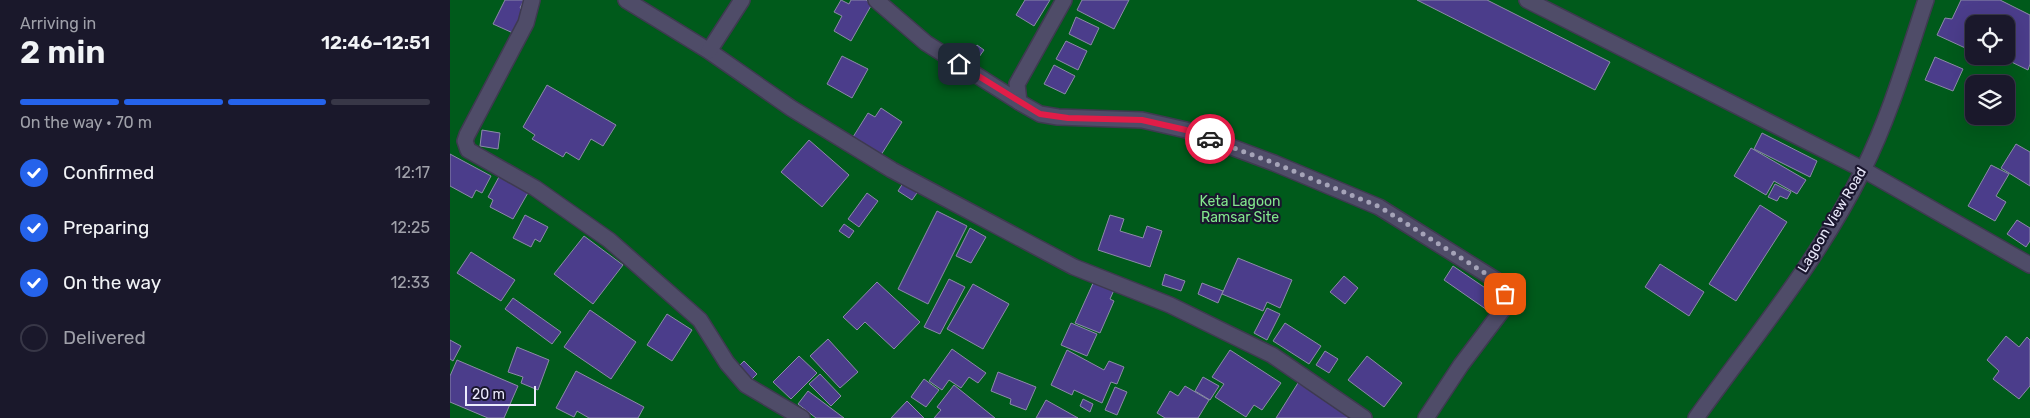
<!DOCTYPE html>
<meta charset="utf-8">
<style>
:root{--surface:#1a182b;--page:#272537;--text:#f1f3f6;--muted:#9fa0a9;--line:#383747;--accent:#2563eb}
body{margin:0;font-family:Rubik,sans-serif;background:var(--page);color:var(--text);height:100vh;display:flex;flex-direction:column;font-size:19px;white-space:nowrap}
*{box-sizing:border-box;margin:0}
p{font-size:16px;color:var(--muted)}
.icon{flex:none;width:28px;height:28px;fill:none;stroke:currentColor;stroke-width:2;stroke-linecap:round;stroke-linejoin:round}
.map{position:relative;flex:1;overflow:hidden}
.drawer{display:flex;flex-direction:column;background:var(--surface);width:450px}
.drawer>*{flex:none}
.buttons{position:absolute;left:1515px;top:15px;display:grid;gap:10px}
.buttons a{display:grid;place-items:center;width:50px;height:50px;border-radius:10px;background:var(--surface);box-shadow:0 5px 20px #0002,0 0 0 1px var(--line);font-size:25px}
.scale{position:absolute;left:15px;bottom:12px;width:71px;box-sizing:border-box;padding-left:5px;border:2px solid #ebeafc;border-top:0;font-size:14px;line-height:18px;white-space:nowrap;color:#ebeafc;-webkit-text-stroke:4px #1a162e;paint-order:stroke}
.pin{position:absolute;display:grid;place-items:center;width:42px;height:42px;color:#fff;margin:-21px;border-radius:10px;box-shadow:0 2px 8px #0006}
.courier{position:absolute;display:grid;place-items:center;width:50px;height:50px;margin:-25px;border:4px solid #e11d48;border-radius:50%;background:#fff;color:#222;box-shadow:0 1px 6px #0007}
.headline em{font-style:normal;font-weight:600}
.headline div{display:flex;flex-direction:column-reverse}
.headline{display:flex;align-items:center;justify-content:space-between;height:85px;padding:0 20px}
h1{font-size:32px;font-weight:600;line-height:38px}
.bar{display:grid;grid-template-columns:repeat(4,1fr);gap:8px 5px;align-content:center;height:60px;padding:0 20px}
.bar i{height:6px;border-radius:4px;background:var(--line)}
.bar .active{background:var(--accent)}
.bar p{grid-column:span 4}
ol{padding:0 20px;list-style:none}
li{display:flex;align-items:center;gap:15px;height:55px}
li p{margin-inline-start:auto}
li .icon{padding:5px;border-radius:50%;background:var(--accent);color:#fff;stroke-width:4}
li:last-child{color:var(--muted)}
li i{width:28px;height:28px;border:2px solid var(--line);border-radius:50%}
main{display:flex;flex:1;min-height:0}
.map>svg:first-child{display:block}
</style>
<main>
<section class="drawer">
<div class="headline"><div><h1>2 min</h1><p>Arriving in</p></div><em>12:46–12:51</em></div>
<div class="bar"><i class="active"></i><i class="active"></i><i class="active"></i><i></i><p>On the way · 70 m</p></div>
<ol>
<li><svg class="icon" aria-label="check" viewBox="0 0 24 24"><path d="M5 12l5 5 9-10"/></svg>Confirmed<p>12:17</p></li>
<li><svg class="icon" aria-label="check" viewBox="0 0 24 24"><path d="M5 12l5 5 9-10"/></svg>Preparing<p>12:25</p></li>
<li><svg class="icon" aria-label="check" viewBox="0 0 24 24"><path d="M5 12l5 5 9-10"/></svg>On the way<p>12:33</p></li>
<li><i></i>Delivered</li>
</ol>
</section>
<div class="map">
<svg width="1580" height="418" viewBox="0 0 1580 418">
<rect width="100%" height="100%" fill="#232039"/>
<path fill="#005a1b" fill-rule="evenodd" d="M0,0H1580V418H0ZM1524,24H1556V56H1524ZM1524,84H1556V116H1524Z"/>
<g fill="#4b3d8b" stroke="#8c8aa9">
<path d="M55,0H74L70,8L74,10L63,33L43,24Z"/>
<path d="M391,0L399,4L401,0H416L422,4L401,41L384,31L392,16L384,12Z"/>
<path d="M575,0H600L584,26L566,15Z"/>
<path d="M632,0H679L664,29L627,10Z"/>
<path d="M967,0H1037L1160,62L1145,90Z"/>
<path d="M1511,0H1550L1580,15V64L1578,70L1549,56H1556V24H1524V52L1487,35L1495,18L1502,19Z"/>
<path d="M626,17L649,28L641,45L619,34Z"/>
<path d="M616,41L637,51L628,70L606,59Z"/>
<path d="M527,45L534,50L529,57L522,52Z"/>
<path d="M392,56L418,69L402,98L377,84Z"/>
<path d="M1485,57L1513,69L1503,91L1475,80Z"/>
<path d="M604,65L625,76L615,94L594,84Z"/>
<path d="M97,85L166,125L153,146L141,139L129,160L116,152L113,157L82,139L85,135L73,127Z"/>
<path d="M431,108L452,122L431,155L403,137L418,113L425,117Z"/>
<path d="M32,130L50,133L48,149L30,146Z"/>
<path d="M1312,133L1367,161L1360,177L1304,149Z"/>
<path d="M359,140L399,175L372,207L331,172Z"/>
<path d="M1566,144L1580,152V186L1551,168Z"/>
<path d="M1301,148L1356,180L1347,194L1324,181L1316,195L1284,176Z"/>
<path d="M0,154L41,176L32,193L26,190L22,198L0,186Z"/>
<path d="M1541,165L1559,174L1546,196L1556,202L1545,221L1518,206Z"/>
<path d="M50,175L79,191L63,219L40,207L43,200L38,197Z"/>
<path d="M455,180L469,190L462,200L448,191Z"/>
<path d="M1325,184L1341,192L1337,199L1330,196L1327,201L1318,197Z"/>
<path d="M417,193L428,201L409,227L398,219Z"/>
<path d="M1310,205L1337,222L1286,301L1259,284Z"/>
<path d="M487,211L517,226L478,304L448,289Z"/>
<path d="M75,215L98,227L90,242L85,239L81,247L63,238Z"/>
<path d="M660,215L674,219L670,231L693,238L697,226L712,231L700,267L648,250Z"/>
<path d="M1567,220L1580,228V241L1576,247L1557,234Z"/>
<path d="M394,224L404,231L399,238L389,231Z"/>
<path d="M520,228L536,237L521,263L506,256Z"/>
<path d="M134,236L173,265L143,304L104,274Z"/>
<path d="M21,252L65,280L51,301L7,273Z"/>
<path d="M788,258L842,280L830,308L817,302L813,311L772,294Z"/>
<path d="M1210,264L1254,292L1239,316L1195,287Z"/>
<path d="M1003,266L1050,298L1040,312L994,280Z"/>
<path d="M715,274L735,281L731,291L712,285Z"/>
<path d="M894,276L908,288L895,304L880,292Z"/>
<path d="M499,279L515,287L490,334L474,327Z"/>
<path d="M644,281L664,290L660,299L664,301L650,333L625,323Z"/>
<path d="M427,282L470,322L444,349L415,322L407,330L393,317Z"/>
<path d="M752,283L773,291L768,303L748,294Z"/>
<path d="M523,284L559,304L533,349L497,329Z"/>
<path d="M63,298L111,332L102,344L55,309Z"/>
<path d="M817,308L830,314L817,340L804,333Z"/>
<path d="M140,310L186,342L161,379L114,347Z"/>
<path d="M217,314L242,330L222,361L197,345Z"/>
<path d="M621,323L647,334L637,356L611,345Z"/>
<path d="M835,323L871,346L859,364L823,341Z"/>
<path d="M1556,336L1569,347L1577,337L1580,340V386L1569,399L1543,379L1549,371L1537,360Z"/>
<path d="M378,339L408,372L390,388L360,356Z"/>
<path d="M0,340L11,346L3,361L0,359Z"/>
<path d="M67,347L99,360L88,390L71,383L73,377L58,372Z"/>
<path d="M502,349L536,373L528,383L519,377L511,388L499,380L492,390L479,381Z"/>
<path d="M617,350L654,370L659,361L674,367L667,384L661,382L652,403L624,390L622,395L601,385Z"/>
<path d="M780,350L831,383L812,410L804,405L796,417L765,397L774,384L762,377Z"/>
<path d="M875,351L888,359L879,373L866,365Z"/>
<path d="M349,356L367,373L341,399L323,382Z"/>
<path d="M917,356L952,383L934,407L898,380Z"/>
<path d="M7,360L68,386L54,418H38L0,402V376Z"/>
<path d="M294,361L307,374L300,381L287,368Z"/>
<path d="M126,371L194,407L188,418H139L127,411L124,417L106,408Z"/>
<path d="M548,372L586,387L576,410L560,404L561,399L541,391Z"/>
<path d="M370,374L391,396L381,406L359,384Z"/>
<path d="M753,377L769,386L760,400L745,391Z"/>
<path d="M474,379L489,390L476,407L461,397Z"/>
<path d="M848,383L901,416L900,418H826Z"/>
<path d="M504,385L545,418H484L491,410L487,407Z"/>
<path d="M735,386L759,400L748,418H715L707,413L720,391L728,396Z"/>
<path d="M665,387L677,392L667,415L655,410Z"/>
<path d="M358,391L394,418H366L348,404Z"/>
<path d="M633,399L643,404L640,412L630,406Z"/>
<path d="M596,400L628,418H586Z"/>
<path d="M457,401L474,418H441Z"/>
</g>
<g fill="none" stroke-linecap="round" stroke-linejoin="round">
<g stroke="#3e3a50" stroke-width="18">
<g id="street">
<path d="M82,0L76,23L17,135L15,141L18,150L85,188L159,240L250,320L277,363L296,385L352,418"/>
<path d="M176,0L259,51L341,108L442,170L624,267L720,305L822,355L914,418"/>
<path d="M426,0L476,43L569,102L567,84L614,0"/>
<path d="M1077,0L1414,170L1580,265"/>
<path d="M259,51L292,0"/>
<path d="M569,102L590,114L608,117L692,120L736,130L824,163L929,207L1046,280L1055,294L1054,308L1011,365L976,418"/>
<path d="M1246,418C1304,337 1369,260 1413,170C1440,116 1457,57 1476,0"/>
</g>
</g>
<use href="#street" stroke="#4f4c68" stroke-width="15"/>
</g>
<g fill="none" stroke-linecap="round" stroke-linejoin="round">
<path stroke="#a5a3b8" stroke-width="5" stroke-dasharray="0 9" d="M760,139L824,163L930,207L1046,280L1055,294"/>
<path stroke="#e11d48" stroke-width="6" d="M509,64L590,114L618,118L692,120L736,130L760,139"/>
</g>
<g text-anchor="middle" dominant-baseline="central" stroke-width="4.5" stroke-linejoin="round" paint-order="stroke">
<g font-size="14" fill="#82e68d" stroke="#1a162e">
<text x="790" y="201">Keta Lagoon<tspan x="790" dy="16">Ramsar Site</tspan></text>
</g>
<g font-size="14" fill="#ebeafc" stroke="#1a162e">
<text transform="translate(1382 220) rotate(-59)">Lagoon View Road</text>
</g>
</g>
</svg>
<div class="buttons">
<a><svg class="icon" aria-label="locate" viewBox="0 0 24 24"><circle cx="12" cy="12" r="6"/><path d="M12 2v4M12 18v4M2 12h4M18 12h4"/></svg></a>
<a><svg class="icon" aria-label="layers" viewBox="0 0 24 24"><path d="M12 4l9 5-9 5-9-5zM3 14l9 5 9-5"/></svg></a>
</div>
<div class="scale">20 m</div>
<div class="pin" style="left:1055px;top:294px;background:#ea580c"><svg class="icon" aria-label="bag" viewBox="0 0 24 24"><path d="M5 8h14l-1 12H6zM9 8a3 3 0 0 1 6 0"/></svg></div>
<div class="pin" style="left:509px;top:64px;background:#1f2937"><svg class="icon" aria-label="home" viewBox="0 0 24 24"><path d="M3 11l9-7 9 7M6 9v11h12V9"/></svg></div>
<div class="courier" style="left:760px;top:139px"><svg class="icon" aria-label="car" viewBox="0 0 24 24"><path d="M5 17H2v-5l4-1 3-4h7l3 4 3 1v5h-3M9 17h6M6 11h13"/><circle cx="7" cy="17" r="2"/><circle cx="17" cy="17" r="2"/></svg></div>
</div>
</main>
